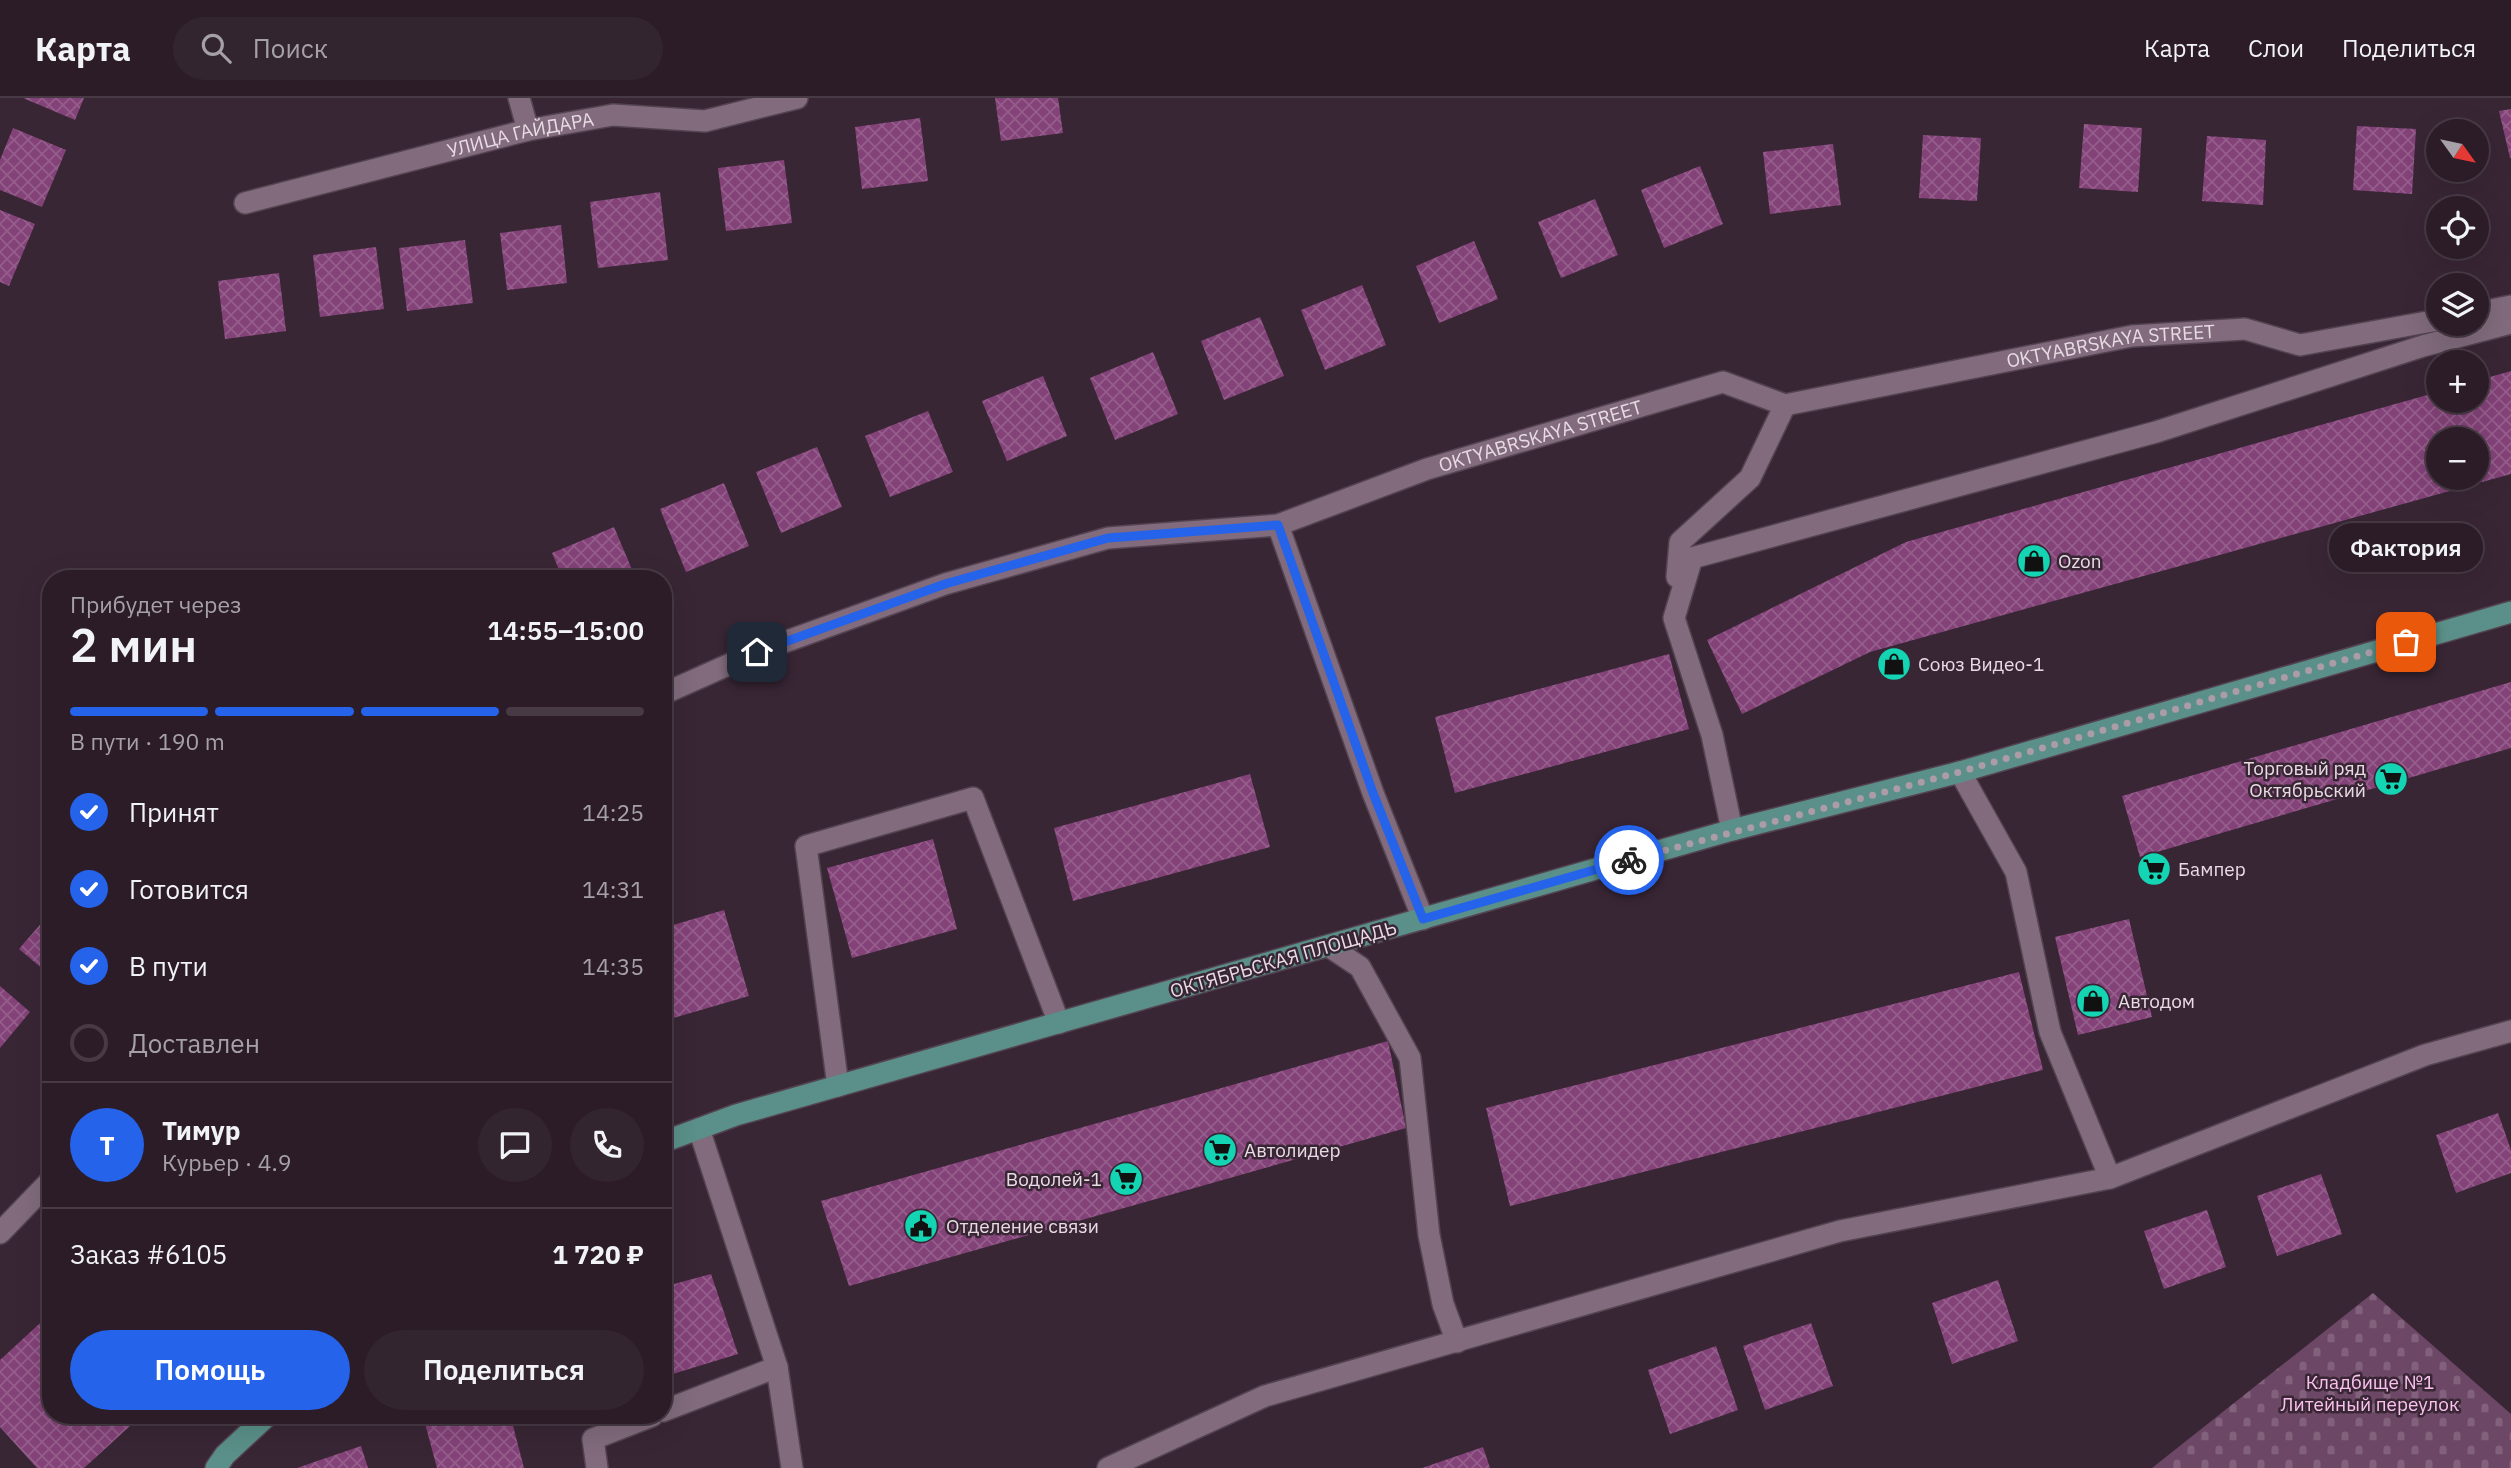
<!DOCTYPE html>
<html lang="ru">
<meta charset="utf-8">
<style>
:root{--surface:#2b1c28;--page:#332530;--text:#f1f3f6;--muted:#a6a1a8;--line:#473a45;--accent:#2563eb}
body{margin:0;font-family:"IBM Plex Sans",sans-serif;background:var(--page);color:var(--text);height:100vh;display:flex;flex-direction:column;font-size:26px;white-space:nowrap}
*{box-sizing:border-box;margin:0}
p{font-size:23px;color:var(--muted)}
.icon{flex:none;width:38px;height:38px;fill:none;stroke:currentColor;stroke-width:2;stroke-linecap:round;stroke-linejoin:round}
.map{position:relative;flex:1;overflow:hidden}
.panel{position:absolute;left:42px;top:472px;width:630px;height:854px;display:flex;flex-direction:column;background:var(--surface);border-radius:28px;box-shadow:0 7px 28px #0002,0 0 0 2px var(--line)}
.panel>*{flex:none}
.needle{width:46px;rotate:123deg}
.tools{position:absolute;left:2426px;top:21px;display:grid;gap:14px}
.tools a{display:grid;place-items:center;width:63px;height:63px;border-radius:50%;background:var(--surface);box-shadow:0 7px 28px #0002,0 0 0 2px var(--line);font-size:35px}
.pin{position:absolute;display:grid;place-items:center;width:60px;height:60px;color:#fff;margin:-30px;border-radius:14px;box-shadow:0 4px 10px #0006}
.courier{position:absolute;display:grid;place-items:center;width:70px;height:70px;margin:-35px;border:5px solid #2563eb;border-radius:50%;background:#fff;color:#222;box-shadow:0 2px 9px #0007}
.bubble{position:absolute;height:49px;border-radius:24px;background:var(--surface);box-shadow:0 7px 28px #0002,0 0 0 2px var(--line);font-size:23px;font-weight:600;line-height:49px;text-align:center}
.overview em{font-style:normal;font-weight:600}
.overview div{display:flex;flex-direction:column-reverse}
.overview{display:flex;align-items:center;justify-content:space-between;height:119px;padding:0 28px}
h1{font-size:46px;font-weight:600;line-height:52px}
.bar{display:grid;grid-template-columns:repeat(4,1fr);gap:10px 7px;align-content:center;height:84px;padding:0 28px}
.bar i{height:9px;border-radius:5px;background:var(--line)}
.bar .on{background:var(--accent)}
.bar p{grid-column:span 4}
.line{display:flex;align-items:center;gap:18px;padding:0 28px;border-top:2px solid var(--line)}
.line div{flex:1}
.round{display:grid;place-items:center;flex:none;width:74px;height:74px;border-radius:37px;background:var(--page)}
ol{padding:0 28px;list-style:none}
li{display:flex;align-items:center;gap:21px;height:77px}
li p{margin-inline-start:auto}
li .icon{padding:7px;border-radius:50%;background:var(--accent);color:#fff;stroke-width:4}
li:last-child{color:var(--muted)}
li i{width:38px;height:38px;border:4px solid var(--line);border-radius:50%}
.button{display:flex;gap:14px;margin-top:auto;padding:14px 28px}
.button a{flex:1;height:80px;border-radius:42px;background:var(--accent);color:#fff;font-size:28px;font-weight:600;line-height:80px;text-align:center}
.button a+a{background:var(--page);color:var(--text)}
header{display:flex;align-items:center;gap:42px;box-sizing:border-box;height:98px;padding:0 35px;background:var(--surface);border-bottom:2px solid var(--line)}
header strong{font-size:33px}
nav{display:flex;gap:38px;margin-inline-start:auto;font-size:24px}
.search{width:490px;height:63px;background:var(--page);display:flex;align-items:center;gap:18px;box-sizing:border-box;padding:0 24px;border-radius:38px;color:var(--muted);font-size:26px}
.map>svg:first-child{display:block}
</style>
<header>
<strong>Карта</strong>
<div class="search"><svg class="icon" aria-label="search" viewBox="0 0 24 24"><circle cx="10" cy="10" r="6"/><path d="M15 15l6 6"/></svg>Поиск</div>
<nav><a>Карта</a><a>Слои</a><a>Поделиться</a></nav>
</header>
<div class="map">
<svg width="2511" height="1370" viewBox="0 0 2511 1370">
<defs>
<pattern id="cemetery-stones" width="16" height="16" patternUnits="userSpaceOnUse" patternTransform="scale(1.75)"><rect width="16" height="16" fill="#6d4766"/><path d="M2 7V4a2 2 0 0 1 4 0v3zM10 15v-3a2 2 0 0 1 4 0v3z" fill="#82617c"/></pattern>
<pattern id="building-cross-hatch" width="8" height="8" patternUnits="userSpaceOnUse" patternTransform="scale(1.75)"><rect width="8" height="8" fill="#834278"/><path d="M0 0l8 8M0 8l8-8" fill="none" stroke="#955d8b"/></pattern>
</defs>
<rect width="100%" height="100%" fill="#392635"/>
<path fill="url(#cemetery-stones)" d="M2373,1195L2511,1316V1370H2152Z"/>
<g fill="url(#building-cross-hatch)" fill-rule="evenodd">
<path d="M23,0H84L75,22Z"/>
<path d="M995,0H1058L1063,35L1001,43Z"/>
<path d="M2511,11V60H2510L2499,13Z"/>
<path d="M920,20L928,83L862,91L855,29Z"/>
<path d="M2084,26L2142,30L2138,94L2079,90Z"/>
<path d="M2357,28L2416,31L2412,96L2353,92Z"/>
<path d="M13,30L66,52L42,109L0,92V62Z"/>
<path d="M1923,37L1981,40L1977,103L1919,100Z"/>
<path d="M2207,38L2266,42L2263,107L2202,103Z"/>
<path d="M1833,46L1841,107L1770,116L1763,54Z"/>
<path d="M784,62L792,125L726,133L718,70Z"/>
<path d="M1700,68L1723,126L1664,150L1641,92Z"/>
<path d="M660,94L668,162L598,170L590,104Z"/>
<path d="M1595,101L1618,157L1561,180L1538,124Z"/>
<path d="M0,112L35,126L9,188L0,184Z"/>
<path d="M561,127L567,185L507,192L500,135Z"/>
<path d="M465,142L473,205L407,213L399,150Z"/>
<path d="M1474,143L1498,201L1439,225L1416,168Z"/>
<path d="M376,149L384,211L320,219L313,157Z"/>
<path d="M279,175L286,233L225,241L218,183Z"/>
<path d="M1362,187L1386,247L1325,272L1301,212Z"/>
<path d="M1260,219L1284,278L1224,302L1201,243Z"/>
<path d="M1153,254L1178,316L1115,342L1090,280Z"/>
<path d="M2511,273V376L1870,554L1742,616L1707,542L1906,444L2438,294V303H2476V283ZM2438,341H2476V380H2438Z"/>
<path d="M1043,278L1067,338L1007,363L982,303Z"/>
<path d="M928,313L953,374L890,399L865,338Z"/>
<path d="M817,349L842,409L781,435L756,374Z"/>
<path d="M724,385L749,448L686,474L660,411Z"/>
<path d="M614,429L636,481H563L552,455Z"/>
<path d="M505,470L509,481H478Z"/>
<path d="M1669,556L1689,631L1455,695L1435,619Z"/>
<path d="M2511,584V650L2140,759L2122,698Z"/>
<path d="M1250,676L1270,749L1073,803L1054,730Z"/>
<path d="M933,741L957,831L852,860L827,770Z"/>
<path d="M724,812L749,898L663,923V830Z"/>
<path d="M51,814V878L19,851Z"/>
<path d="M2129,821L2152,919L2078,937L2055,839Z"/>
<path d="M2019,874L2043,972L1510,1108L1486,1010Z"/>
<path d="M0,888L30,914L0,950Z"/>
<path d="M1388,943L1406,1030L849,1188L821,1103Z"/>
<path d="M2498,1015L2511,1052V1075L2456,1095L2436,1037Z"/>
<path d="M2321,1076L2342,1136L2277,1158L2257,1098Z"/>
<path d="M2207,1112L2226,1169L2164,1191L2144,1133Z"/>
<path d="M711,1176L738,1256L663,1279V1189Z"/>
<path d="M1998,1182L2018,1243L1952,1266L1932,1205Z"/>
<path d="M51,1215V1318H141L84,1370H37L0,1329V1262Z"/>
<path d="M1811,1225L1833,1288L1765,1312L1743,1248Z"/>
<path d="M1716,1248L1738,1312L1670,1336L1648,1272Z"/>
<path d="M423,1318H532L512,1324L524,1370H437Z"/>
<path d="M361,1348L368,1370H297Z"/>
<path d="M1483,1349L1490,1370H1422Z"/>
</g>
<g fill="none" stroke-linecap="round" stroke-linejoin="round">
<g stroke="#534350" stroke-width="24">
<g id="minor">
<path d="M519,0L528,32"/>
<path id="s1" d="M245,105L528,32L613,17L705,23L797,0"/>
<path d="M2476,215L2511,208"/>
<path d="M1278,427L1373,695L1423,821"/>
<path d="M1677,479L1680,444L1750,380L1785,307"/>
<path id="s2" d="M663,596L757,554L945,486L1108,440L1278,427L1427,371L1723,284L1785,307L2132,238L2245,231L2300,247L2438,222"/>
<path d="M1960,674L2016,774L2050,934L2110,1080"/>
<path d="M1732,732L1712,637L1674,520L1692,460L2156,334L2423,248L2511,225"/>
<path d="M1330,849L1360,869L1410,960L1429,1137L1443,1206L1457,1244"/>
<path d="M838,988L806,748L973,700L1059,925"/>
<path d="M699,1031L777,1269L792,1370"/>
<path d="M0,1135L51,1082"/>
<path d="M663,1313L777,1269"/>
<path d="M597,1370L593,1341L652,1318"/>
<path d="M1108,1370L1265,1298L1840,1133L2110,1080L2425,957L2511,933"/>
</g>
</g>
<g stroke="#534350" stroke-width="24">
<g id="major">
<path d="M663,1044L736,1017L1732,732L1960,674L2511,514"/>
<path d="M216,1370L225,1357L267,1318"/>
</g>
</g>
<use href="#minor" stroke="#816b7c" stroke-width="21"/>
<use href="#major" stroke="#5a9089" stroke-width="21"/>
</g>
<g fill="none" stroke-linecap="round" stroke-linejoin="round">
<path stroke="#ab9ca7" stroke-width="7" stroke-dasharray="0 12.6" d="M1629,762L1960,674L2406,544"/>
<path stroke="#2563eb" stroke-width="9" d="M757,554L945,486L1108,440L1278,427L1373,695L1423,821L1629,762"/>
</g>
<defs>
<g id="shop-disc" transform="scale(1.75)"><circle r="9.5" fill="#14d5b3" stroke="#392635"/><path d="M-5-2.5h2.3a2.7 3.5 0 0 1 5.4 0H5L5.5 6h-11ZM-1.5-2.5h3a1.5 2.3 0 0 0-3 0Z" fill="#111"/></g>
<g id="supermarket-disc" transform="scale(1.75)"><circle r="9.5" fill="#14d5b3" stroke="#392635"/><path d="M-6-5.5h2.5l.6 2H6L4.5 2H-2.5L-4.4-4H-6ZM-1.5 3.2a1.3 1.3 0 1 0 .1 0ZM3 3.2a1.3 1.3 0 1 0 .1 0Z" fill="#111"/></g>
<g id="civic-disc" transform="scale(1.75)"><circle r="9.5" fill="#14d5b3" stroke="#392635"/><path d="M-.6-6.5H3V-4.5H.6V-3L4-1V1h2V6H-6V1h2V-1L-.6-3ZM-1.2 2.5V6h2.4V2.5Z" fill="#111"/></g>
</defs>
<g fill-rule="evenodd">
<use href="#shop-disc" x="2034" y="463"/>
<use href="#shop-disc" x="1894" y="566"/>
<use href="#supermarket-disc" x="2391" y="681"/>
<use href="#supermarket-disc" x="2154" y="771"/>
<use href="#shop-disc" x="2093" y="903"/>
<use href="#supermarket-disc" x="1220" y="1052"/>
<use href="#supermarket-disc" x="1126" y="1081"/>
<use href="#civic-disc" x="921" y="1128"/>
</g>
<g text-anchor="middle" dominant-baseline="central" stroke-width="5" stroke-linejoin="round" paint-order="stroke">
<g font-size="19" fill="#e8dbe4" stroke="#392635">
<text stroke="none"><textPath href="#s1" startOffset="284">УЛИЦА ГАЙДАРА</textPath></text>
<text stroke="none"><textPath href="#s2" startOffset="1508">OKTYABRSKAYA STREET</textPath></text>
<text stroke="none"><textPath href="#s2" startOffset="920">OKTYABRSKAYA STREET</textPath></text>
<text transform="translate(1283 861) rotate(-16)">ОКТЯБРЬСКАЯ ПЛОЩАДЬ</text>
</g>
<g font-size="19" fill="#e8dbe4" stroke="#392635" text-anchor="start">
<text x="2058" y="463">Ozon</text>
<text x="1918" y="566">Союз Видео-1</text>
<text x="2366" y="670" text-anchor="end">Торговый ряд<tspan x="2366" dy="22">Октябрьский</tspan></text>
<text x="2178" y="771">Бампер</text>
<text x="2118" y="903">Автодом</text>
<text x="1244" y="1052">Автолидер</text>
<text x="1102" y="1081" text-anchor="end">Водолей-1</text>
<text x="946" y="1128">Отделение связи</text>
</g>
<g font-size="19" fill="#fac1ee" stroke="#392635">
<text x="2370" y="1284">Кладбище №1<tspan x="2370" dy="22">Литейный переулок</tspan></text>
</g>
</g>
</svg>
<div class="tools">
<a><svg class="needle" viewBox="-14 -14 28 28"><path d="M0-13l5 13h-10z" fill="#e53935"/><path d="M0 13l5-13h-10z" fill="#a6a1a8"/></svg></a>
<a><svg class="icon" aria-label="locate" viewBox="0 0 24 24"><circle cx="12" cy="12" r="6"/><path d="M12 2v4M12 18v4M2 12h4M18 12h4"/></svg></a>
<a><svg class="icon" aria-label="layers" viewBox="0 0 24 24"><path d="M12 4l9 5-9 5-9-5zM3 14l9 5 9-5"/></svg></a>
<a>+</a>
<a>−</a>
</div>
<div class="pin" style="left:2406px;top:544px;background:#ea580c"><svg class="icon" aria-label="bag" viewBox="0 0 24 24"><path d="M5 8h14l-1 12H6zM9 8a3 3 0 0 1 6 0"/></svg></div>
<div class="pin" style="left:757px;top:554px;background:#1f2937"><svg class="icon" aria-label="home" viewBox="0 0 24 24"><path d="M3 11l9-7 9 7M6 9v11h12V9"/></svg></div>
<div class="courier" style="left:1629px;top:762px"><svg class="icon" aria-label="bike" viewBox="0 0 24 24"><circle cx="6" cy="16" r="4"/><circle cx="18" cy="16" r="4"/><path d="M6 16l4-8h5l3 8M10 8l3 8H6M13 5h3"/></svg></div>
<div class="bubble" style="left:2329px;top:425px;width:154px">Фактория</div>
<section class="panel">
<div class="overview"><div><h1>2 мин</h1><p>Прибудет через</p></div><em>14:55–15:00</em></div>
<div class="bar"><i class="on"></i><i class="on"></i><i class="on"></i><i></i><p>В пути · 190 m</p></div>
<ol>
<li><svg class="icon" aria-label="check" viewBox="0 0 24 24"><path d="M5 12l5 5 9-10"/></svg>Принят<p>14:25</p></li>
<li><svg class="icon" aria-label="check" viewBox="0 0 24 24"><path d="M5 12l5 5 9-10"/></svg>Готовится<p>14:31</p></li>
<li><svg class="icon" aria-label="check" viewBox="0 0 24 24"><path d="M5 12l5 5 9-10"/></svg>В пути<p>14:35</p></li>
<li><i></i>Доставлен</li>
</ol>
<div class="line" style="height:126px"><b class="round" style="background:var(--accent);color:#fff">Т</b><div><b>Тимур</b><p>Курьер · 4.9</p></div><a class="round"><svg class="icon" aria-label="chat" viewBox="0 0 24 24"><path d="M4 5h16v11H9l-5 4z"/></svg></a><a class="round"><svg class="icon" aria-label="phone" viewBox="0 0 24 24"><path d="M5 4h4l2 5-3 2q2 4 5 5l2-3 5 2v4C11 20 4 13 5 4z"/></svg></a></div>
<div class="line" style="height:91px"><div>Заказ #6105</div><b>1 720 ₽</b></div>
<div class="button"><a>Помощь</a><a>Поделиться</a></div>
</section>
</div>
